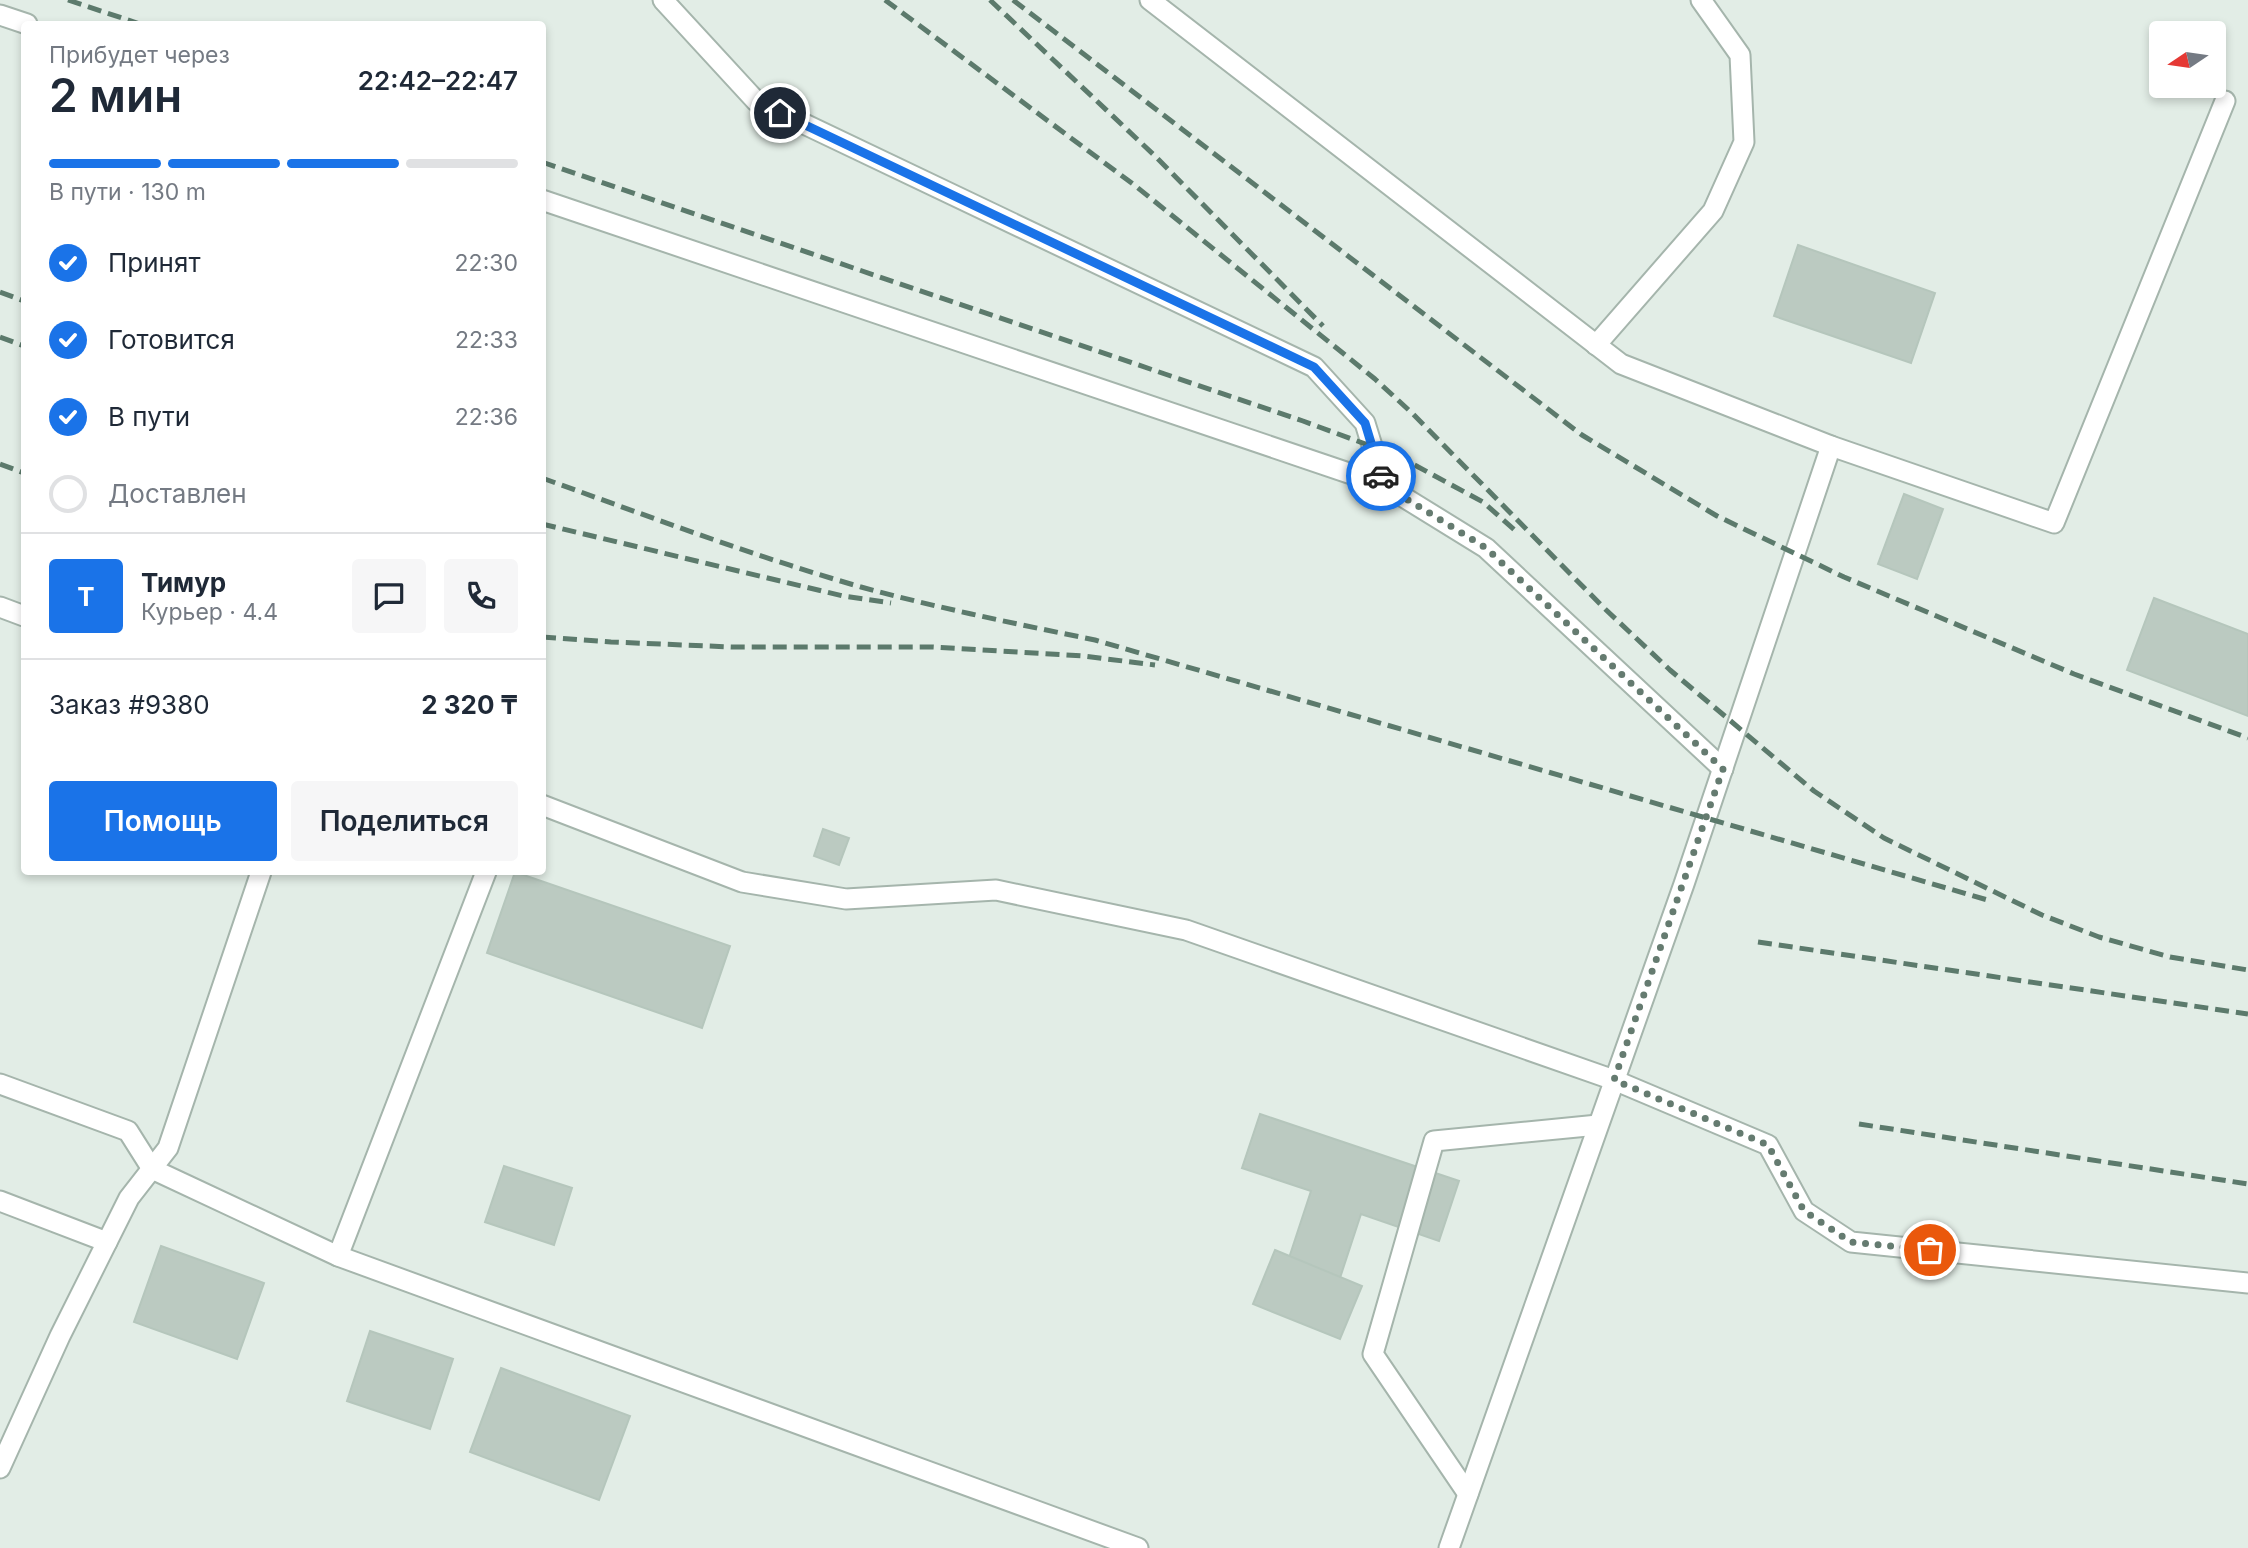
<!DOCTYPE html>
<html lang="ru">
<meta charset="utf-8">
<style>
:root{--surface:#fff;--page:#f6f6f7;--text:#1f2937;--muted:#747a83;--line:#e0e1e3;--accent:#1a73e8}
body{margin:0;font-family:Inter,sans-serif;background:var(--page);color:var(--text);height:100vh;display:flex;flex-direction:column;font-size:26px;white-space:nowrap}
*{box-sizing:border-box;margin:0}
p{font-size:23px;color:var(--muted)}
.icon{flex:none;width:38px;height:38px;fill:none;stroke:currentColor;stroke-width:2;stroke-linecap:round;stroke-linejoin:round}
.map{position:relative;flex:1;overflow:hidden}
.details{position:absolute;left:21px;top:21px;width:525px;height:854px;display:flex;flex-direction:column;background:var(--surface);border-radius:7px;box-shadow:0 4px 10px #0003}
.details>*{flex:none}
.needle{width:46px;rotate:257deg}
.buttons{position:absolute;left:2149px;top:21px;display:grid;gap:14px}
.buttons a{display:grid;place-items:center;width:77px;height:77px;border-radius:7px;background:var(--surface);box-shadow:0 4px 10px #0003;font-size:35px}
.pin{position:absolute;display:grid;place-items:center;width:60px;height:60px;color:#fff;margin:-30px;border:4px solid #fff;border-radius:50%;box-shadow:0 2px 7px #0007}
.courier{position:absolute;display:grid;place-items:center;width:70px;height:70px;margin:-35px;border:5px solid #1a73e8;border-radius:50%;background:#fff;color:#222;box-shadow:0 2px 9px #0007}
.head em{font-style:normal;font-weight:600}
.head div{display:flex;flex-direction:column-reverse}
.head{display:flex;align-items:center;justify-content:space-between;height:119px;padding:0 28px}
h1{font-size:46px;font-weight:600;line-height:52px}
.bar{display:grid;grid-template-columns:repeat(4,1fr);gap:10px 7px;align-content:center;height:84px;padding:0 28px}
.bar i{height:9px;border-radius:5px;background:var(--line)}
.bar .active{background:var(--accent)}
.bar p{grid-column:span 4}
.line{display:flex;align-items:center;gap:18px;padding:0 28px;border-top:2px solid var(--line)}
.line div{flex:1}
.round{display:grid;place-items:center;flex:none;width:74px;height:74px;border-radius:7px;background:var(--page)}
ol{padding:0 28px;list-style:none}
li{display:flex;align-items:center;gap:21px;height:77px}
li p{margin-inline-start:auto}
li .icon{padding:7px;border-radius:50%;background:var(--accent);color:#fff;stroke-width:4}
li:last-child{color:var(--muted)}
li i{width:38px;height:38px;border:4px solid var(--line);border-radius:50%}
.cta{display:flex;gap:14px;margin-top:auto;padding:14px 28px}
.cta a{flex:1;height:80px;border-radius:7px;background:var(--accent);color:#fff;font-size:28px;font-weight:600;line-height:80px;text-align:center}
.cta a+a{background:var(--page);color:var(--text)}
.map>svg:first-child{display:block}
</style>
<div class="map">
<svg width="2248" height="1548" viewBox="0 0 2248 1548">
<rect width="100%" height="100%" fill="#e2ede6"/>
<g fill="#bbcac1" stroke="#b5c6bc" stroke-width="2">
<path d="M1798,245L1935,293L1911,363L1774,316Z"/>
<path d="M1904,494L1943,509L1917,579L1878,564Z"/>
<path d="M2154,598L2248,634V716L2127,670Z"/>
<path d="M823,829L849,838L839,865L814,856Z"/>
<path d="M515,872L730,946L702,1028L487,953Z"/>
<path d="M1260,1114L1459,1181L1439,1241L1361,1214L1338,1284L1286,1267L1311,1191L1242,1168Z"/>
<path d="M504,1166L572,1188L554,1245L485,1222Z"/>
<path d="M161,1246L264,1283L237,1359L134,1322Z"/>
<path d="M1275,1250L1362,1286L1340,1339L1253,1304Z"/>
<path d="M370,1331L453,1359L430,1429L347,1401Z"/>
<path d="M501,1368L630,1416L599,1500L470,1452Z"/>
</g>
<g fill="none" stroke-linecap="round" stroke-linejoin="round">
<g stroke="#a5b5ac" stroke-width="23">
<g id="lane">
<path d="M663,0L756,101L1314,367L1365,423L1384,485"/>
<path d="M1150,0L1621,364L1831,446L1684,884L1449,1548"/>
<path d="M0,15L27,24"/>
<path d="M542,200L1384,485L1486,548L1723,769"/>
<path d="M1596,345L1713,211L1744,142L1740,55L1701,0"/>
<path d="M1831,446L2054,523L2225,101"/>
<path d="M0,607L24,616"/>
<path d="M542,805L742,882L846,899L996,890L1186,930L1614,1080L1768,1145L1804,1211L1851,1242L2248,1283"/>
<path d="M0,1084L128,1131L152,1169L338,1256L1138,1548"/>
<path d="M0,1201L107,1242"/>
<path d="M338,1256L486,872"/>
<path d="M0,1468L60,1336L129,1198L168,1148L261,872"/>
<path d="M1468,1494L1373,1354L1434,1141L1598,1125"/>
</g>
</g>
<use href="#lane" stroke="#fff" stroke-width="19"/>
<g stroke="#5c7a6c" stroke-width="5" stroke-dasharray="14 7" stroke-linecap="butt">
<path d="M68,0L140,24"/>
<path d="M885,0L1133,184L1375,379L1412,413L1604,608L1670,670L1814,791L1884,838L2042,915L2099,937L2170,957L2248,970"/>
<path d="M990,0L1155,156L1323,326"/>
<path d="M1013,0L1582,435L1717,516L1844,577L2074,674L2248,738"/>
<path d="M542,162L1303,421L1398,456L1483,502L1517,532"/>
<path d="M0,292L24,301"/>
<path d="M0,337L24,346"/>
<path d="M0,464L24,473"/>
<path d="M542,478C648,516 753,556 861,587C938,608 1017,624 1095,640L1991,901"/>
<path d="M542,524L843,596L891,603"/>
<path d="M542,637L611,642L731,647H933L1083,656L1155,665"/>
<path d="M1758,942L2248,1014"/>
<path d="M1859,1124L2248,1184"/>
</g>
</g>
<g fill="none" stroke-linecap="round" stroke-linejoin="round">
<path stroke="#657b70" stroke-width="7" stroke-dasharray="0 12.6" d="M1381,476L1384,485L1486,548L1723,769L1614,1080L1768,1145L1804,1211L1851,1242L1930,1250"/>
<path stroke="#1a73e8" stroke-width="9" d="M780,113L1314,367L1365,423L1381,476"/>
</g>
</svg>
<div class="buttons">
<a><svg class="needle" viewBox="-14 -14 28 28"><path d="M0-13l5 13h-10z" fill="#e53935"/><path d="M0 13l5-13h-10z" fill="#747a83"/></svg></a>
</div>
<div class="pin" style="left:1930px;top:1250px;background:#ea580c"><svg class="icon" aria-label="bag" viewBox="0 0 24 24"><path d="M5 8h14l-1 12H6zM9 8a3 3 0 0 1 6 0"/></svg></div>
<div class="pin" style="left:780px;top:113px;background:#1f2937"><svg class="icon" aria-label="home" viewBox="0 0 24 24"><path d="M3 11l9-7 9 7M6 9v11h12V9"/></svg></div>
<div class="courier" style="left:1381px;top:476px"><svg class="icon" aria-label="car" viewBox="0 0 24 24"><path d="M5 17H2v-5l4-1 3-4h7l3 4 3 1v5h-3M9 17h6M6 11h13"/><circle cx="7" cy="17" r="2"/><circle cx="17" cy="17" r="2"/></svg></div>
<section class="details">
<div class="head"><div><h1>2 мин</h1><p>Прибудет через</p></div><em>22:42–22:47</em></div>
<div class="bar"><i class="active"></i><i class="active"></i><i class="active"></i><i></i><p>В пути · 130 m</p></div>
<ol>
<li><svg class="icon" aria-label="check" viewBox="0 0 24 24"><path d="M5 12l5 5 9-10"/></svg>Принят<p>22:30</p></li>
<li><svg class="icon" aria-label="check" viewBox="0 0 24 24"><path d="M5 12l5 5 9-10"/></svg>Готовится<p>22:33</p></li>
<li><svg class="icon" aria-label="check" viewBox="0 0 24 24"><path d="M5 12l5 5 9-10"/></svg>В пути<p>22:36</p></li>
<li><i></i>Доставлен</li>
</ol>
<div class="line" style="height:126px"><b class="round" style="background:var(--accent);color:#fff">Т</b><div><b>Тимур</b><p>Курьер · 4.4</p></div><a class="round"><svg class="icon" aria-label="chat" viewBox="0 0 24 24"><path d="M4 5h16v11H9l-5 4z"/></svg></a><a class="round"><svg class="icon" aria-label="phone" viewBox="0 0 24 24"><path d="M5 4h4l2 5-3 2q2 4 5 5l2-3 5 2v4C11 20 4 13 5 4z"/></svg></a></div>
<div class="line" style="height:91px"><div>Заказ #9380</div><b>2 320 ₸</b></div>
<div class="cta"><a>Помощь</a><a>Поделиться</a></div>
</section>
</div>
